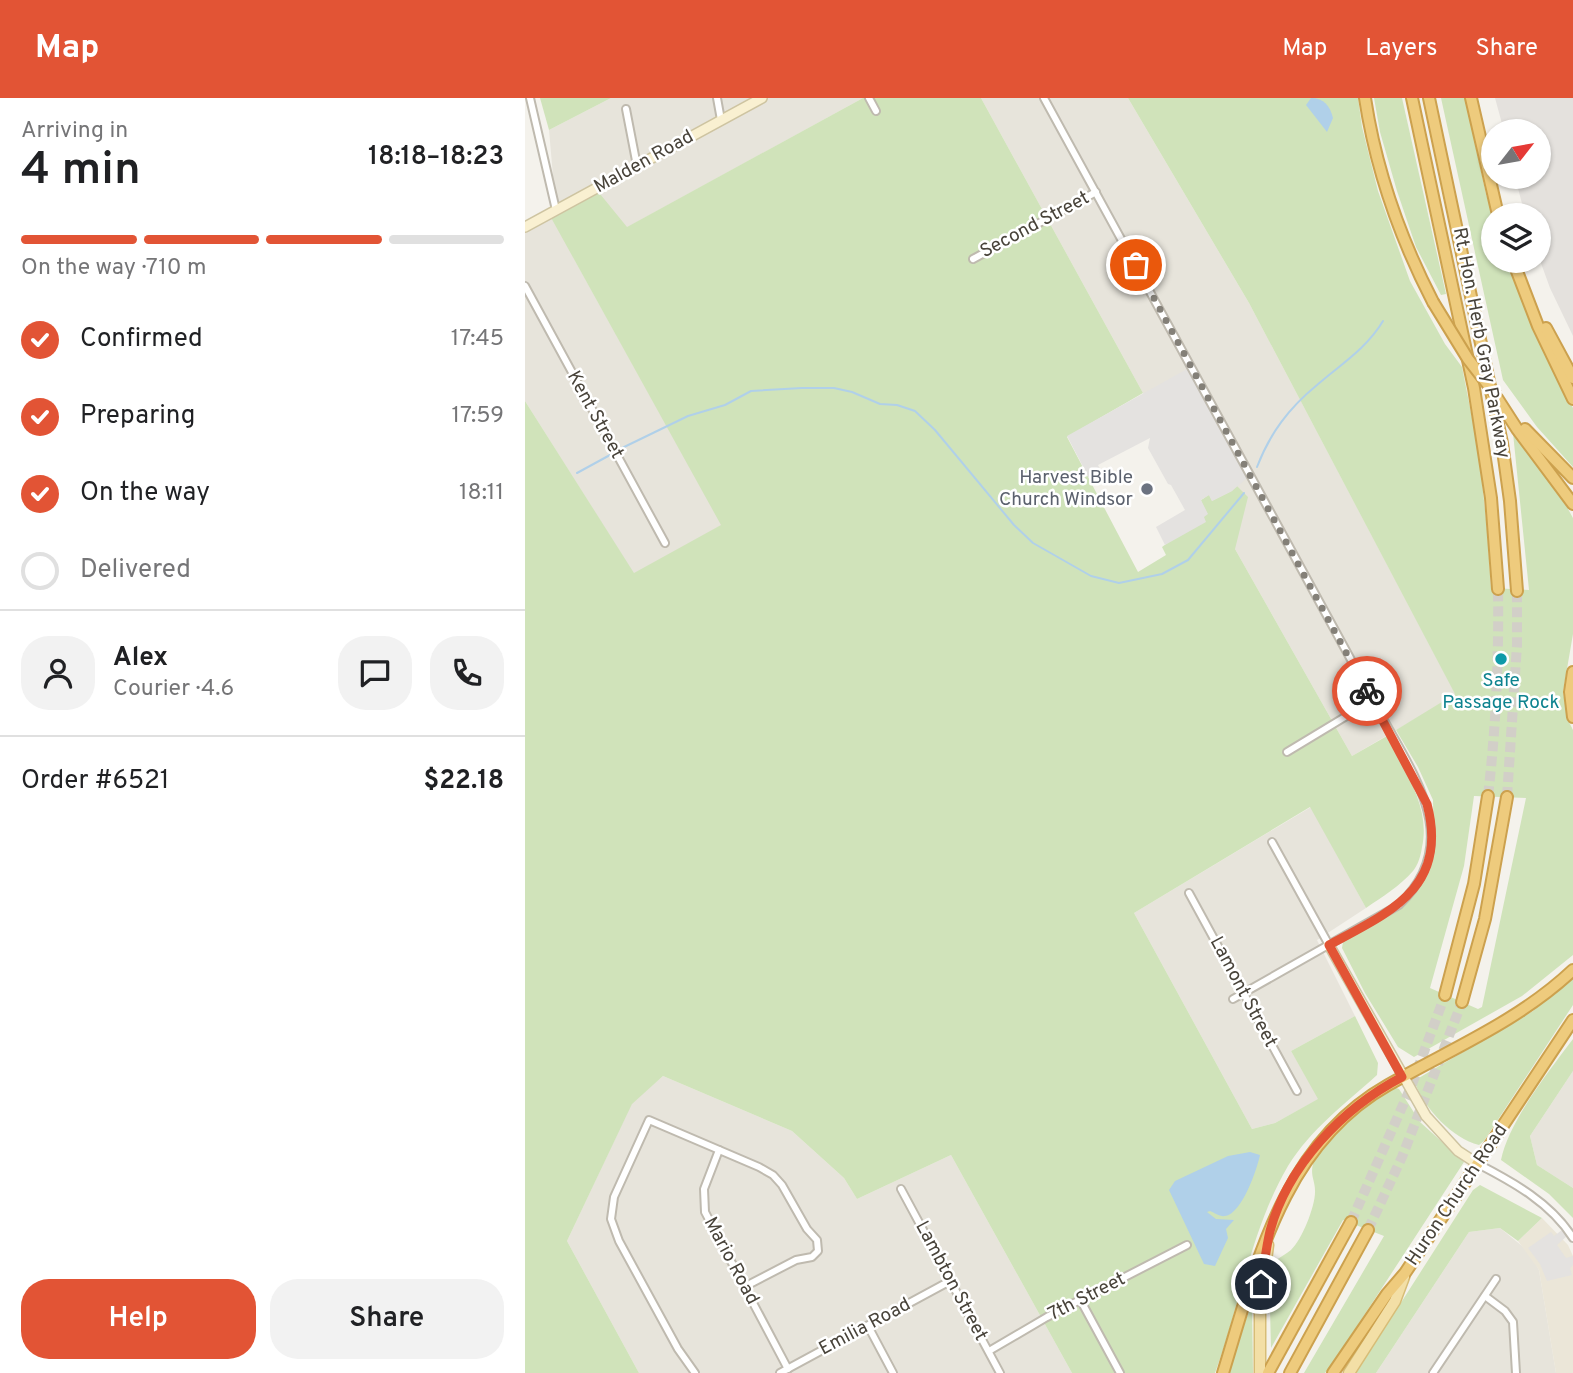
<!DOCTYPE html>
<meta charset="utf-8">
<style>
:root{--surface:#fff;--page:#f2f2f2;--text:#202124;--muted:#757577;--line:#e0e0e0;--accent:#e25435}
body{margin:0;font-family:Overpass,sans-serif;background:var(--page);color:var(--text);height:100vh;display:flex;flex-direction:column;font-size:26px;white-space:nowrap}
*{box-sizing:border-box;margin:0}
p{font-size:23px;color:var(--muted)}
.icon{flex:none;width:38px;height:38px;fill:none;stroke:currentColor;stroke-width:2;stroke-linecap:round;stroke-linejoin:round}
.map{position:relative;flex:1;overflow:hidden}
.side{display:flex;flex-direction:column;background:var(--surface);width:525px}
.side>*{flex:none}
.needle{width:46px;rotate:59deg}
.fabs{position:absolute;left:956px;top:21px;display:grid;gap:14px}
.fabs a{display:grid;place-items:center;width:70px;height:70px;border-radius:50%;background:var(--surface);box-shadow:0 2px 5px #0004;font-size:35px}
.pin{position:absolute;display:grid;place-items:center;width:60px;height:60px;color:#fff;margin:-30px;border:4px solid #fff;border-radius:50%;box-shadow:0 2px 7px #0007}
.courier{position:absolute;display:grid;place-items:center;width:70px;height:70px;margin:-35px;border:5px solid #e25435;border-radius:50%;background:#fff;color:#222;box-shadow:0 2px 9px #0007}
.head em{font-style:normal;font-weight:600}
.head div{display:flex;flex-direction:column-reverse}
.head{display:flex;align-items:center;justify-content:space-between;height:119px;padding:0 21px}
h1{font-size:46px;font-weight:600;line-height:52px}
.bar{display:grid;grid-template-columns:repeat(4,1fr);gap:10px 7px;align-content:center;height:84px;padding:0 21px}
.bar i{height:9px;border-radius:5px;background:var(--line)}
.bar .active{background:var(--accent)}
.bar p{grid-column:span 4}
.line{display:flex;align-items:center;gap:18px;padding:0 21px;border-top:2px solid var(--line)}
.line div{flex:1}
.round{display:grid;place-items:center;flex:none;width:74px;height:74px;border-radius:28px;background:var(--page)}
ol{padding:0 21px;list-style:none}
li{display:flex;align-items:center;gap:21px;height:77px}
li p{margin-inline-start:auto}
li .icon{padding:7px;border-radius:50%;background:var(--accent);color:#fff;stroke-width:4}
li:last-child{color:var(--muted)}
li i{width:38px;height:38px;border:4px solid var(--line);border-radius:50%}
.action{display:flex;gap:14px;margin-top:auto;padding:14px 21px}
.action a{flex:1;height:80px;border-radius:28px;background:var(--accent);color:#fff;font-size:28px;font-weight:600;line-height:80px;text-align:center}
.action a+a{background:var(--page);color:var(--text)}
header{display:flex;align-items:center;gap:42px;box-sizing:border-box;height:98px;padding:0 35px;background:var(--accent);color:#fff}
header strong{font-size:33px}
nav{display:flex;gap:38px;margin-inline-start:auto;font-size:24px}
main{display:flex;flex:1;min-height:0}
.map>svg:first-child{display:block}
</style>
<header>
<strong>Map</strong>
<nav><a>Map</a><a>Layers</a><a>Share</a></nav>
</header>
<main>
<section class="side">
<div class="head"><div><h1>4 min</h1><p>Arriving in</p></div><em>18:18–18:23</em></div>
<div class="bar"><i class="active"></i><i class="active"></i><i class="active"></i><i></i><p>On the way · 710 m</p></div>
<ol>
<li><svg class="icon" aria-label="check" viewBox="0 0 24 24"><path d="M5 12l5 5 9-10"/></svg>Confirmed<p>17:45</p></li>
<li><svg class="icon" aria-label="check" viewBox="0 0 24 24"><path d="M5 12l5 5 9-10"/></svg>Preparing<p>17:59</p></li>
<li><svg class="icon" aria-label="check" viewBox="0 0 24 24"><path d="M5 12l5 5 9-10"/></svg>On the way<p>18:11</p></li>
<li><i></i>Delivered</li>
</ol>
<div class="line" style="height:126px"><a class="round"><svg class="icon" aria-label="person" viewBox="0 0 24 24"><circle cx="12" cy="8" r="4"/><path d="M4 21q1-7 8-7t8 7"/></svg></a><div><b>Alex</b><p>Courier · 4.6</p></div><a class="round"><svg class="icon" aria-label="chat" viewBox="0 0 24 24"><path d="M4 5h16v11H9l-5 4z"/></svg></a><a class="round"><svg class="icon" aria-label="phone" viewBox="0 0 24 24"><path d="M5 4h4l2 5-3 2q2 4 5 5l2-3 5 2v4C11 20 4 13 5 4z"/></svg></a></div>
<div class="line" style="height:91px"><div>Order #6521</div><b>$22.18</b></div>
<div class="action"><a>Help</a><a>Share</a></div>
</section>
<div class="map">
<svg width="1048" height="1275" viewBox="0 0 1048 1275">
<rect width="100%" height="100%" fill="#f4f2ec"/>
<g fill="#e7e4db">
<path d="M86,0H225L78,85L237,0H338L48,159L197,427L109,476L0,303V129L31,112L24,32Z"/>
<path d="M456,0H603L724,205L931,597L827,658L710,451L618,295Z"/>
<path d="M786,709L841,810L792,842L830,918L766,953L794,1001L750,1025L727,1031L609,815Z"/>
<path d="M1048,973V1090L1012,1067L1005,1038Z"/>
<path d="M138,978L267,1033L319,1080L332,1101L426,1057L547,1275H114L42,1143L107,1005Z"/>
<path d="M975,1130L1002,1152L1014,1172L1031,1275H851L944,1134Z"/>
</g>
<path fill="#e4e1dd" d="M970,0H1048V238L1025,190L1013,157V117H1000L990,79H1013V33H979Z"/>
<path fill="#ebe6d8" d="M1017,1120L1043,1147L1048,1158V1275H1031L1014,1172L993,1143Z"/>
<g fill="#d0e3ba" fill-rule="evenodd">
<path d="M15,0H86L24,32Z"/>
<path d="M338,0H456L618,295L542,339L613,474L641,457L637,449L678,419L676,402L684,397L687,403L707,393L711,387L723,399L710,451L827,658L862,638C879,672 906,709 897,749C896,757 893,767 888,773C875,788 857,799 841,810L785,709L609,815L727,1031L750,1025L793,1001L766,953L830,918L853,965L852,977C820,1006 786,1031 763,1068C726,1131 715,1207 690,1275H547L426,1057L332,1101L319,1080L267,1033L138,978L107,1006L42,1143L114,1275H0V303L109,475L196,427L24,116L71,91L102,129Z"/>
<path d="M603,0H833L837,29L853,93L885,183L920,246L937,269L954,355L962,431L966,490L1004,492L988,335L1032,391L1048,420V536L1038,594L1043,622L1048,632V857L997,898L889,959L873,949L840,895L817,850L818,844L873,811L888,798L900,779L909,753L908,702L893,669L871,632L930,596L724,205ZM949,698L1001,700L957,909L953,911L905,890L939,768Z"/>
<path d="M849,0H877L921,196L916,197L891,149L872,93L855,34Z"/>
<path d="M916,0H940L961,96L968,117V163H984L1007,230L1048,310V369L1012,329L978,282Z"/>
<path d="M1048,879V907L959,1043L954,1047C927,1040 900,1011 890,985L892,981L1008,913Z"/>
<path d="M1048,941V973L1005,1038L1012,1067L1048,1090V1120L1024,1096L976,1062C984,1023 1024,973 1048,941Z"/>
<path d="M869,989L874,991L895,1024L939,1064L808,1265L800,1275H779L859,1138L818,1122L746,1250L745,1211L748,1164C754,1160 761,1156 766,1152C777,1142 791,1107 790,1092C790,1083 785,1077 788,1066C794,1042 848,1003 869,989Z"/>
<path d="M955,1087L1017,1120L993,1143L975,1130L944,1134L851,1275H831L948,1092Z"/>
<path d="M727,1207L728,1275H704L719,1226Z"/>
</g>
<g fill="#e4e2e0">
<path d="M662,271L722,380L707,393L687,403L684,397L676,402L683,416L679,419L681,424L640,447L631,429L660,412L646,387L643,386L623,350L625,340L573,367L580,381L574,384L571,379L565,382L542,338Z"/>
<path d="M1037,1132L1042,1138L1032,1147L1041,1160L1048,1158V1167L1045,1170L1047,1177L1022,1183L1015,1166L1003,1150L1026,1134L1029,1138Z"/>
</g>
<g fill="#b0d0e9">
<path d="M786,0C799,0 805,8 808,20L802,34L781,7Z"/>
<path d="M725,1054L735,1057C732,1071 717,1116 700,1118C695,1119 690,1115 685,1113L682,1114L691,1121L709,1122L701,1131L703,1140L690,1168L679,1166L644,1092L650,1083L703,1058Z"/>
</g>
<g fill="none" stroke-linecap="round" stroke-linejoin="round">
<g stroke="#b0d0e9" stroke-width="2">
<path d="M95,351L163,318L200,307L226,293L277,290H309L327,294L355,306L372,307L390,313L410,332L489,427L508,445L566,478L594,485L637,476L663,462L719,395"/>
<path d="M732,369C745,335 764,310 792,287C815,267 842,250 858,223"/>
<path d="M52,375L85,357"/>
</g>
<g stroke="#d2cfc8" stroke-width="10" stroke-dasharray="10 5" stroke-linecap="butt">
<path d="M963,698C971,629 974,560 973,491"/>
<path d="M982,699L992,547V493"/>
<path d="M826,1124L886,989L920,897"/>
<path d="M843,1132L877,1059L937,904"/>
</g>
<g stroke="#bfbaaf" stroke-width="10">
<g id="street">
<path d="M5,0L31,112"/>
<path d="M192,0L196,22"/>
<path d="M344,0L351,13"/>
<path d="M519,0L848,602C882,669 944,740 874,807L708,901"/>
<path d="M101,11L112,68"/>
<path d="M448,161L571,94"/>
<path d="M0,188L140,445"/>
<path d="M762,654L848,602"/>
<path d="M747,744L804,847"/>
<path d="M664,795L772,993"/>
<path d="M194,1052L179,1091L180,1114L263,1271"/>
<path d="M953,1066C988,1084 1026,1105 1048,1140"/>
<path d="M376,1091L475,1275"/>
<path d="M960,1198L980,1213L988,1224L991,1275"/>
<path d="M556,1203L595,1275"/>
<path d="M343,1228L368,1275"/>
<path d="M464,1253L522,1219L662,1147"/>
<path d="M170,1275L153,1251L94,1143L86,1121L89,1099L124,1022L234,1069L248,1077L257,1087L282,1131L292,1142L293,1153L287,1159L271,1162L219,1189"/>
<path d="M255,1275L425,1183"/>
<path d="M908,1275L971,1181"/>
</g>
</g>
<g stroke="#cec4a1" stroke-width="12">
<g id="secondary">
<path d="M0,129L237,0"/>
<path d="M804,847L901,1018L933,1053L953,1066"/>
</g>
</g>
<g stroke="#d7bd77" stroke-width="13">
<g id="primary">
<path d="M735,1275V1209L743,1147"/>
<path d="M824,1275L870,1203L879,1179"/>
</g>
</g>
<g stroke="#cca14e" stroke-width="14">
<g id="highway">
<path d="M840,0C851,72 875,140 908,204"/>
<path d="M887,0L949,290L966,400L973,491"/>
<path d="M904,0L977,345L985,403L992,493"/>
<path d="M946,0L973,117"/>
<path d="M988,163L1013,228L1048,301"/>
<path d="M1021,230L1048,280"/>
<path d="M972,300L992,331L1048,406"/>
<path d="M1000,331L1048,380"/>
<path d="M1048,574L1045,594L1048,619"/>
<path d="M920,897L949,786L963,698"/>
<path d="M937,904L960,821L982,699"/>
<path d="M698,1275C731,1168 757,1047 863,987C926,951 994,923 1048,872"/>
<path d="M743,1275L826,1124"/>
<path d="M765,1275L843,1132"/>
<path d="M808,1275L862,1196L880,1175L1048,922"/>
</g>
</g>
<use href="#street" stroke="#fff" stroke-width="6"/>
<use href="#secondary" stroke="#f9f0d1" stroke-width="9"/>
<use href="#primary" stroke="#f3dfa6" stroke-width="10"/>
<use href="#highway" stroke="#eecb7d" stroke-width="10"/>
<g stroke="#cca14e" stroke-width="14" stroke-linecap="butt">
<path id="highway-bridge" d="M908,204L943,261L971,297"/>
</g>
<use href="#highway-bridge" stroke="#eecb7d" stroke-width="10"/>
</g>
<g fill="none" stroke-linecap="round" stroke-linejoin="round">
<path stroke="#848078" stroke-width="7" stroke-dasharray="0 12.6" d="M611,167L842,593"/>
<path stroke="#e25435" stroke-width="9" d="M736,1186C739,1169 741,1150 745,1133C763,1067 818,1010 877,979L804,847C865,814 924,790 902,706L842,593"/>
</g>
<circle fill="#6b7280" stroke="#fff" stroke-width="2.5" cx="622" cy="391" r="7"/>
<circle fill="#0f9aa8" stroke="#fff" stroke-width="2.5" cx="976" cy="561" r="7"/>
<g text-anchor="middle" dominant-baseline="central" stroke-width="5" stroke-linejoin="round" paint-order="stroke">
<g font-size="19" fill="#48433a" stroke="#fff">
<text transform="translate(119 64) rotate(-29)">Malden Road</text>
<text transform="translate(510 127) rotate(-28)">Second Street</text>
<text transform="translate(956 245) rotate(79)">Rt. Hon. Herb Gray Parkway</text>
<text transform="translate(70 317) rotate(61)">Kent Street</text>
<text transform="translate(718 894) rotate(62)">Lamont Street</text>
<text transform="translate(932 1097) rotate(-56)">Huron Church Road</text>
<text transform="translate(206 1163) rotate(62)">Mario Road</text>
<text transform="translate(426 1183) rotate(62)">Lambton Street</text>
<text transform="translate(562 1199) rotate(-27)">7th Street</text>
<text transform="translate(340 1229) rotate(-28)">Emilia Road</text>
</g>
<g font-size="19" fill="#5b616d" stroke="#fff" text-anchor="end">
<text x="608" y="380">Harvest Bible<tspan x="608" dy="22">Church Windsor</tspan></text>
</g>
<g font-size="19" fill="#0d838f" stroke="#fff">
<text x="976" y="583">Safe<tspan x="976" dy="22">Passage Rock</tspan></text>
</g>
</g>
</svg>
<div class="fabs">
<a><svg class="needle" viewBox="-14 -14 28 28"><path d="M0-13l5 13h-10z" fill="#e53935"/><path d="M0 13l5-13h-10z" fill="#757577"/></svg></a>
<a><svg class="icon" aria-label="layers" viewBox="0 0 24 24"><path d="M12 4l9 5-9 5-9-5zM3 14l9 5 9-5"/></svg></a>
</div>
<div class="pin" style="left:611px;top:167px;background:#ea580c"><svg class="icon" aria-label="bag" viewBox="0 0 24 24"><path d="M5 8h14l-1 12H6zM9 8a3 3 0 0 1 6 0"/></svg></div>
<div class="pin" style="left:736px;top:1186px;background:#1f2937"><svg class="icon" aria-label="home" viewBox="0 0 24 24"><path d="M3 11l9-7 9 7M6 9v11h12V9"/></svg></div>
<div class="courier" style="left:842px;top:593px"><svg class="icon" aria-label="bike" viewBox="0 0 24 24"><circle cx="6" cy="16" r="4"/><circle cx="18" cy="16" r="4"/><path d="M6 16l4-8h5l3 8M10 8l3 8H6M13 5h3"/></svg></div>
</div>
</main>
